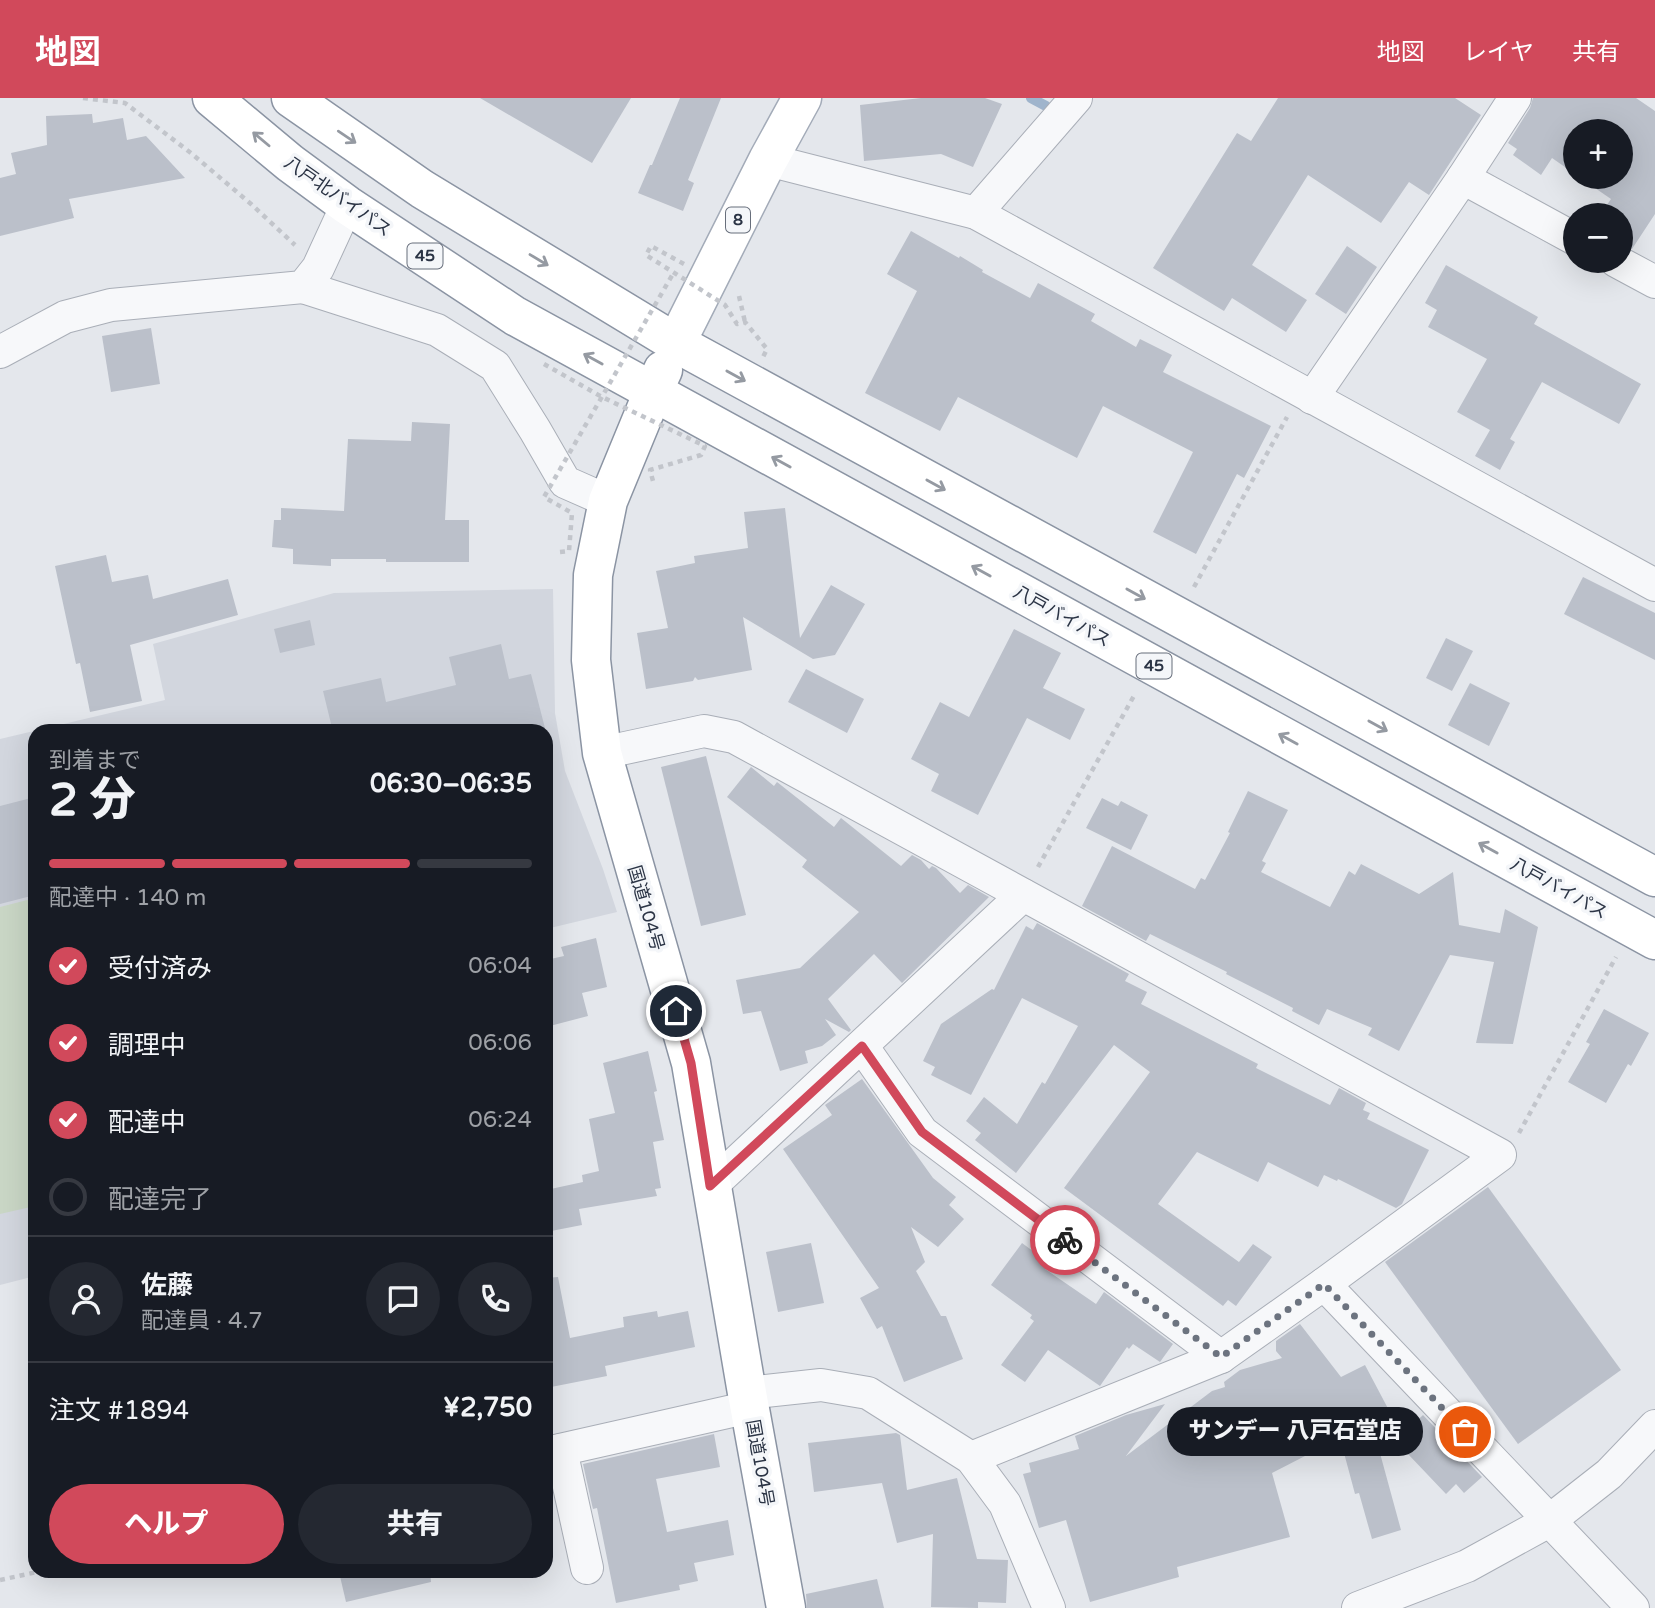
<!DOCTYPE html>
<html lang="ja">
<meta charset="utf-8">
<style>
:root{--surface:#171b24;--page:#242831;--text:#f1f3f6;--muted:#9ea1a6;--line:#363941;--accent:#d1495b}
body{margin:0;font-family:"Varela Round","Noto Sans JP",sans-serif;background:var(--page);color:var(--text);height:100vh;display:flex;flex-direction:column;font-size:26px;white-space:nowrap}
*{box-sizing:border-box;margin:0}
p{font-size:23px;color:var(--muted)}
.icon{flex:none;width:38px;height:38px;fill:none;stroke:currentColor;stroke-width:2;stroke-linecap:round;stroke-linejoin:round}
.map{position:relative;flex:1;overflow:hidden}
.details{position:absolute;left:28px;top:626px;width:525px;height:854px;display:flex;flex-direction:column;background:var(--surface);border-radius:21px;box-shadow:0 7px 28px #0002}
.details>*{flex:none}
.controls{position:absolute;left:1563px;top:21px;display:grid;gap:14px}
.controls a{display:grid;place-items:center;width:70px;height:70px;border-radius:50%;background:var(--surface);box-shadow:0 7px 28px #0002;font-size:35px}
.pin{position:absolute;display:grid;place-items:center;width:60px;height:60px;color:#fff;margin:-30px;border:4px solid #fff;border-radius:50%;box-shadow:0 2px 7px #0007}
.courier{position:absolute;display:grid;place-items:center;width:70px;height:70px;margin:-35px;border:5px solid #d1495b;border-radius:50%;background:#fff;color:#222;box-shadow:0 2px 9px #0007}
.bubble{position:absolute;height:49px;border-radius:24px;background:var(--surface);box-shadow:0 7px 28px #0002;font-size:23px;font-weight:800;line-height:49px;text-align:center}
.overview em{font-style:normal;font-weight:800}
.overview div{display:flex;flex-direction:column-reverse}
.overview{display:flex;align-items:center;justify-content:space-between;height:119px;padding:0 21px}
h1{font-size:46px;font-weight:800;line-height:52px}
.bar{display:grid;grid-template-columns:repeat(4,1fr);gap:10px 7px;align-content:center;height:84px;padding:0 21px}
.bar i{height:9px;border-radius:5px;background:var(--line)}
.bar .on{background:var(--accent)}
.bar p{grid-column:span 4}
.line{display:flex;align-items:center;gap:18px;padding:0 21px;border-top:2px solid var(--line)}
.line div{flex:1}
.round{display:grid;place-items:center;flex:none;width:74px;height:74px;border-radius:37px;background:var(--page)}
ol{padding:0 21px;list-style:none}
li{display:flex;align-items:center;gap:21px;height:77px}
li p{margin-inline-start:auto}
li .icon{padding:7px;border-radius:50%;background:var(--accent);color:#fff;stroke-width:4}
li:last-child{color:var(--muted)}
li i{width:38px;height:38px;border:4px solid var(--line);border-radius:50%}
.primary-button{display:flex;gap:14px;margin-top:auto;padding:14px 21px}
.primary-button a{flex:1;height:80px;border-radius:42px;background:var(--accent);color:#fff;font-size:28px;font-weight:800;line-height:80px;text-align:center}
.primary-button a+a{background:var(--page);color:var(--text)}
header{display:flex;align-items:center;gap:42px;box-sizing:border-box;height:98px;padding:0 35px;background:var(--accent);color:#fff}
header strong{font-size:33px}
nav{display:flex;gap:38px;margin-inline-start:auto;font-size:24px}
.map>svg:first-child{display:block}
</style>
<header>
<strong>地図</strong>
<nav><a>地図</a><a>レイヤ</a><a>共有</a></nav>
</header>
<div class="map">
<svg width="1655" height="1510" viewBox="0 0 1655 1510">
<rect width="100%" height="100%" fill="#e4e7ec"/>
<path fill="#d2d6de" d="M553,491L555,615L565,673L603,771L617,814L546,831V634H35V1178L0,1187V641L165,602L153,546L334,495Z"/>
<path fill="#c9d6c5" d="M35,800V1108L0,1116V809Z"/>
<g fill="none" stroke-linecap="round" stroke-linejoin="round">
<path stroke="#9fb4cc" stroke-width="10" d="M1031,0L1046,8"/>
</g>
<g fill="#bbc0ca">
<path d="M480,0H631L592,65Z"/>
<path d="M680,0H721L688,82L694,85L683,113L638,95L650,67H652Z"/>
<path d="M921,0H985L1002,6L973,69L941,56L864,63L860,7Z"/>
<path d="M1278,0H1455L1481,17L1429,97L1409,84L1381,125L1308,77L1252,167L1307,202L1286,234L1232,200L1224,213L1153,170L1237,35L1251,43Z"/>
<path d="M1533,0H1636L1655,13V116L1632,151L1620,146V117H1600L1611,101L1579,79H1620V33H1575V76L1552,60L1541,77L1513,57L1517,51L1508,45L1530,10Z"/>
<path d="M92,16L93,25L123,20L127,42L146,38L185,80L69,101L74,120L0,138V80L16,76L11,55L47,47L46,18Z"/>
<path d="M911,133L959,160L960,158L983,172L982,174L1030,200L1038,185L1095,216L1091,223L1136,249L1140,241L1172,257L1163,274L1271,328L1244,380L1237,376L1196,456L1153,434L1193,354L1103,308L1077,360L958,299L940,333L865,295L917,193L887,176Z"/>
<path d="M1347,148L1377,169L1346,216L1315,196Z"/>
<path d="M1446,167L1538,219L1534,226L1641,286L1619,326L1542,284L1510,341L1515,344L1500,372L1475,358L1490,332L1457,314L1487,261L1428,229L1437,212L1425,205Z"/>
<path d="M151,230L160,286L111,294L102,238Z"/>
<path d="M412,324L450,326L445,422H469V464H386V461H331V468L293,466V451L272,449L274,422H281V410L344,413L348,341L411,343Z"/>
<path d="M785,410L800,540L831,487L865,506L835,557L813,561L743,519L752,572L698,582L695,579L693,583L646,591L637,535L668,530L656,473L695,465L694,458L748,450L744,414Z"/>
<path d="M106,457L112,484L148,477L153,501L228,481L238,517L130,547L142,603L90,614L80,565L76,566L55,468Z"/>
<path d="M1583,479L1655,515V562L1564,516Z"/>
<path d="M310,522L315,547L280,555L274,531Z"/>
<path d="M1014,531L1061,555L1043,590L1085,611L1070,642L1027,620L978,717L931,693L939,676L911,661L940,604L969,619Z"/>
<path d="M1446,540L1473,553L1452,593L1426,580Z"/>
<path d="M501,546L509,581L531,576L546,634H333L323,593L381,580L386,604L456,587L449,559Z"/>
<path d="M806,571L864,601L847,635L788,604Z"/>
<path d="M1470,585L1510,605L1489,648L1448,627Z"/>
<path d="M706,658L746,817L701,828L661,669Z"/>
<path d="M751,669L774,688L777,684L834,729L841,720L901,768L912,757L921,762L929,771L932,768L936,770L960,795L968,787L989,799L902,885L874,856L828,901L851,932L849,934L825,921L836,937L822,948L805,953L808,965L780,973L761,913L743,916L736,882L800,870L859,814L802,769L807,762L727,699Z"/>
<path d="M1248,693L1288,712L1262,763L1266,765L1261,774L1330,809L1349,773L1355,777L1361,766L1419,796L1453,774L1459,827L1500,835L1505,811L1538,829L1513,946L1476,945L1494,864L1450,857L1399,953L1368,937L1372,930L1327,911L1319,927L1292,913L1293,910L1226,876L1227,874L1150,836L1146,843L1082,808L1112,748L1195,791L1201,780L1205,782L1230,735L1228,734Z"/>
<path d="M35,699V797L0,806V708Z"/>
<path d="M1102,700L1118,708L1121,703L1148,717L1131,752L1086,730Z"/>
<path d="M1037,825L1129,876L1125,883L1147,894L1141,906L1258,966L1256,970L1330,1007L1339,990L1366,1005L1363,1012L1370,1015L1367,1021L1429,1052L1402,1106L1396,1110L1338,1081L1337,1083L1324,1077L1318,1089L1268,1064L1258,1084L1197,1054L1158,1106L1239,1164L1253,1146L1272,1159L1236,1208L1228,1202L1223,1208L1064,1090L1150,974L1114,947L1016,1075L975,1042L981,1035L966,1023L984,999L1017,1026L1042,984L1045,986L1078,928L1022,900L971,997L931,977L935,969L923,963L941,926L992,891L994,892L1026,828L1033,832Z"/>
<path d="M596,840L607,889L582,895L588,918L546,929V862L564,858L561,849Z"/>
<path d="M1604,911L1649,935L1631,968L1628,966L1606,1005L1568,984L1590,946L1586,944Z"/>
<path d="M648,953L657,993L654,994L664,1042L653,1044L661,1090L655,1091L657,1098L579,1111L582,1127L546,1134V1092L583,1084L582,1077L599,1073L589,1021L615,1015L603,965Z"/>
<path d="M862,981L933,1080L956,1099L949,1107L964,1121L938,1149L911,1129L925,1164L916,1173L941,1218H946L963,1261L904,1284L882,1228L877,1231L860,1200L879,1190L783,1051L832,1017L825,1007Z"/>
<path d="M1488,1089L1621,1272L1518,1346L1385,1164Z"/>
<path d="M811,1145L824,1205L778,1214L766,1154Z"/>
<path d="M1022,1145L1049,1165L1045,1171L1096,1206L1104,1194L1173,1246L1160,1264L1133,1246L1129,1251L1127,1249L1100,1288L1048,1252L1025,1284L1001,1267L1034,1223L1030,1220L1032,1217L991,1187Z"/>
<path d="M558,1179L570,1240L624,1229L623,1219L657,1213L658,1219L688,1213L695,1249L605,1268L607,1278L546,1290V1180Z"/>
<path d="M1300,1226L1341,1279L1365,1267L1402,1337L1423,1317L1482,1379L1464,1395L1456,1386L1446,1396L1369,1315L1401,1432L1372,1441L1359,1395L1355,1396L1340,1340L1272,1375L1290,1439L1177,1469L1179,1479L1090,1504L1066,1422L1039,1430L1023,1376L1031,1374L1029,1365L1079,1351L1075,1338L1126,1317L1165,1306L1126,1358L1212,1293L1225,1289L1224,1284L1240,1272L1282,1260L1276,1253V1243Z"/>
<path d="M896,1335L900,1337L907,1392L957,1380L977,1461L1008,1462L1006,1505L978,1504V1510L931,1509L933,1436L897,1445L882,1385L814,1394L808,1345Z"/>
<path d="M714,1336L720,1369L656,1381L667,1434L728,1422L734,1457L694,1465L698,1483L679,1487L680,1492L616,1505L597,1410L593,1411L592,1407L583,1366Z"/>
<path d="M339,1474H430L431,1484L346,1504Z"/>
<path d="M877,1481L884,1510H807L806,1496Z"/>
</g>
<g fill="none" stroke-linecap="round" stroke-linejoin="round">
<g stroke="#a9aeb7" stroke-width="34">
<g id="minor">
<path d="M768,62L976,115L1655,487"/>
<path d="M1463,80L1575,141"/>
<path d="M976,115L1076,0"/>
<path d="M1616,163L1655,184"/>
<path d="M303,189L437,232L495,268L535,332L565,384L608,403"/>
<path d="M0,254L65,219L111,207L303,189L318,170L347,107"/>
<path d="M1312,300L1463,80L1515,0"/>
<path d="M602,655L704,633L734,639L1500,1057L1324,1186L1221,1259L971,1360"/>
<path d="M862,948L922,1034L1221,1259"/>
<path d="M711,1088L1023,797"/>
<path d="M1324,1186L1633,1510"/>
<path d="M747,1295L821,1287L868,1295L971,1360L1005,1406L1049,1510"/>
<path d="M561,1352L587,1470"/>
<path d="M546,1355L750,1309"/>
<path d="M1358,1510L1467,1468L1549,1423L1609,1376L1655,1328"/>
</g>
</g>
<g stroke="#a3abb8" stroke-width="41">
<path id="major" d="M676,245L768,62L802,0"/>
</g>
<g stroke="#8b94a3" stroke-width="41">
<g id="highway">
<path d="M212,0L290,65L347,107L515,218L1655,842"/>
<path d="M291,0L422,91L676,245L1655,779"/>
<path d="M663,272L653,294L608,403L593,477L591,562L602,655L691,965L747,1295L786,1510"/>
</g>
</g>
<g stroke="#c2c5cb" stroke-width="4.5" stroke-dasharray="5 5" stroke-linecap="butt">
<path d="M83,0L125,5L191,55L251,106L295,147"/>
<path d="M739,198L745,224"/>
<path d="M1194,489L1287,319"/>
<path d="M1038,769L1135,596"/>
<path d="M1519,1035L1616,859"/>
<path d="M0,1482L37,1474"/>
</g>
<use href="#minor" stroke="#f7f8fa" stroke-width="32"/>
<use href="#major" stroke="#fff" stroke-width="38"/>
<use href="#highway" stroke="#fff" stroke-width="38"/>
<g stroke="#c2c5cb" stroke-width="4.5" stroke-dasharray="5 5" stroke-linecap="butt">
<path d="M684,166L651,148L646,157L725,207L737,226L745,224L767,251L763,259"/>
<path d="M544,266L602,299L705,348L701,357L650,372L653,383"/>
<path d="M560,454L569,453L572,415L544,399L674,174"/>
</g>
</g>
<defs><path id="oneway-shaft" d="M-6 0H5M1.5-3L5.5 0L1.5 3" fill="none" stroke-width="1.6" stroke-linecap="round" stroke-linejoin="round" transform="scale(1.75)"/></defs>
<g stroke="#959aa2">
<use href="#oneway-shaft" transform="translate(347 39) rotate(34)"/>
<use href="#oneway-shaft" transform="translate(261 41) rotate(-140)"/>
<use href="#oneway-shaft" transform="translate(539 162) rotate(31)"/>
<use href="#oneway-shaft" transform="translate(593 261) rotate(-151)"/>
<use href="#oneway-shaft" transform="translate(736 278) rotate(29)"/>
<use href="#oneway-shaft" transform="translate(781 364) rotate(-151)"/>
<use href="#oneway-shaft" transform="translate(936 387) rotate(29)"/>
<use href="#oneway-shaft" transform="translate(981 473) rotate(-151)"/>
<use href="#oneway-shaft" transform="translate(1136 496) rotate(29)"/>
<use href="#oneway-shaft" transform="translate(1378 628) rotate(29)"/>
<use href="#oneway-shaft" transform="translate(1288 641) rotate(-151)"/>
<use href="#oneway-shaft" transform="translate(1488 750) rotate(-151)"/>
</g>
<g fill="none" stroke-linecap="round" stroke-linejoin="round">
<path stroke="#6c737f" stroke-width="7" stroke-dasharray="0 12.6" d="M1065,1142L1221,1259L1324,1186L1465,1334"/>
<path stroke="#d1495b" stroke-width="9" d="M676,913L691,965L710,1088L862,948L922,1034L1065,1142"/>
</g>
<g text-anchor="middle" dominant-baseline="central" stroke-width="7" stroke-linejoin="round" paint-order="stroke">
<g fill="#f4f6f9" stroke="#676e7b" stroke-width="2">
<rect x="726" y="109.5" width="24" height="25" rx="5"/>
<rect x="407.5" y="145.5" width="35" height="25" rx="5"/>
<rect x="1136.5" y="555.5" width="35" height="25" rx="5"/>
</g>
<g font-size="16" font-weight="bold" fill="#2b3445">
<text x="738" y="122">8</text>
<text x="425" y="158">45</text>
<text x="1154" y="568">45</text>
</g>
<g font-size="18" fill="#2b3445" stroke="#f4f6f9">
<text transform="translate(338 98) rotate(35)">八戸北バイパス</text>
<text transform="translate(1062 518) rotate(29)">八戸バイパス</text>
<text transform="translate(1559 790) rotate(29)">八戸バイパス</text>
<text transform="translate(646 810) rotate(74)">国道104号</text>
<text transform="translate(760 1365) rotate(80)">国道104号</text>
</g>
</g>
</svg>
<div class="controls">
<a>+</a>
<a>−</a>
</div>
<div class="pin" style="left:1465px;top:1334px;background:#ea580c"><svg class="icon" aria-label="bag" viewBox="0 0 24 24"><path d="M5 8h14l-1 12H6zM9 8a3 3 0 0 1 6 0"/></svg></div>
<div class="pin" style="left:676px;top:913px;background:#1f2937"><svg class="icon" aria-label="home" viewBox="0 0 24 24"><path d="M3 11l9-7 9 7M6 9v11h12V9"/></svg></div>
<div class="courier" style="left:1065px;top:1142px"><svg class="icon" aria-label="bike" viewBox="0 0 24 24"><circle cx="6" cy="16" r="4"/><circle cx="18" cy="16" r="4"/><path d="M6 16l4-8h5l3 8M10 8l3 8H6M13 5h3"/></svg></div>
<div class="bubble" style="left:1167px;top:1309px;width:256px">サンデー 八戸石堂店</div>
<section class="details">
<div class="overview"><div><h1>2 分</h1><p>到着まで</p></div><em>06:30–06:35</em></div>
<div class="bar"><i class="on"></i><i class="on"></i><i class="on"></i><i></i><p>配達中 · 140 m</p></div>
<ol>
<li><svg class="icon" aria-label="check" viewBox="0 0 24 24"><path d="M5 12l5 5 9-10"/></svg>受付済み<p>06:04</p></li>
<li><svg class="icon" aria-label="check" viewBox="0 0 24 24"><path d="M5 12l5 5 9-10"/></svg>調理中<p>06:06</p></li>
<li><svg class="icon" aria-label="check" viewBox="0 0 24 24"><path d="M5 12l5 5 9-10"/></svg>配達中<p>06:24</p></li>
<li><i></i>配達完了</li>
</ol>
<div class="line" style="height:126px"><a class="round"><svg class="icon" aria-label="person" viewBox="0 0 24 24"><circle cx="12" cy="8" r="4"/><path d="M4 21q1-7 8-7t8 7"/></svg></a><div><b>佐藤</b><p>配達員 · 4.7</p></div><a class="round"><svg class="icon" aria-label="chat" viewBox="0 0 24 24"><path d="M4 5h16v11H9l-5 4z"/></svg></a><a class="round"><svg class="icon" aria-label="phone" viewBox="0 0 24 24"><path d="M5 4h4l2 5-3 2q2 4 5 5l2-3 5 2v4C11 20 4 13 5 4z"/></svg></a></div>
<div class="line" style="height:91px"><div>注文 #1894</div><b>¥2,750</b></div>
<div class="primary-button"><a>ヘルプ</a><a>共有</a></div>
</section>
</div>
